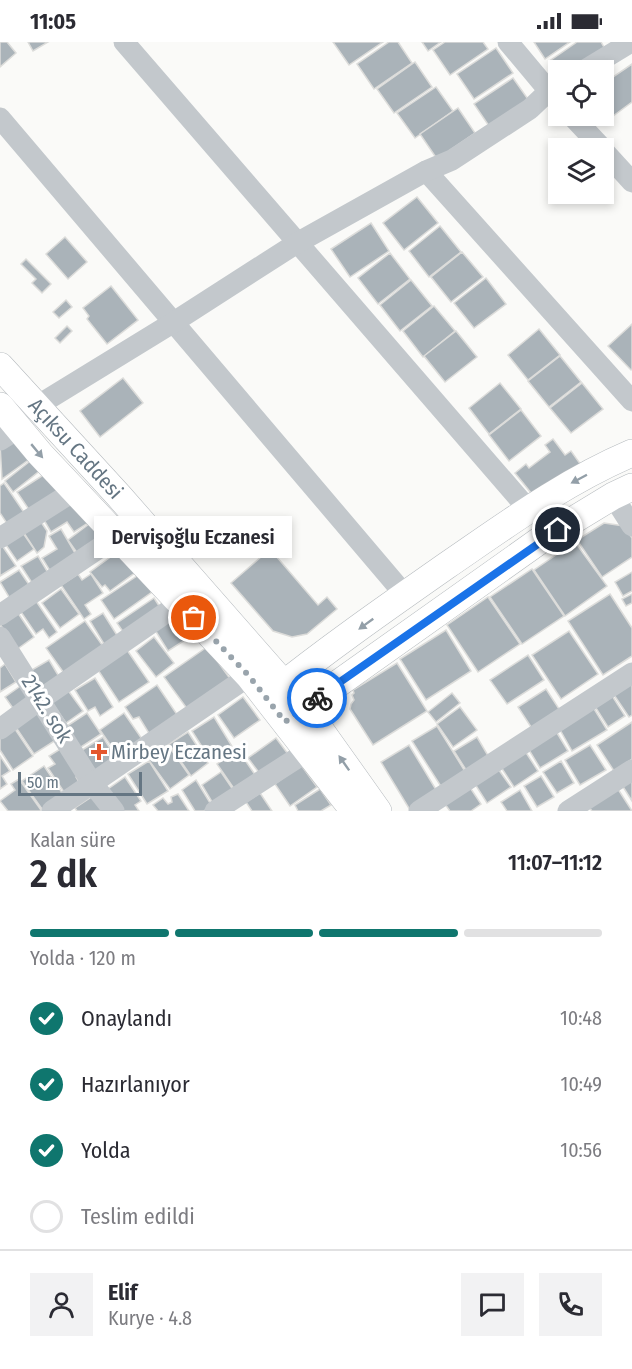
<!DOCTYPE html>
<html lang="tr">
<meta charset="utf-8">
<style>
:root{--surface:#fff;--page:#f2f2f3;--text:#2b2b33;--muted:#7c7c81;--line:#e1e1e2;--accent:#0f766e}
body{margin:0;font-family:"Fira Sans Condensed",sans-serif;background:var(--page);color:var(--text);height:100vh;display:flex;flex-direction:column;font-size:22px;white-space:nowrap}
*{box-sizing:border-box;margin:0}
p{font-size:20px;color:var(--muted)}
.icon{flex:none;width:33px;height:33px;fill:none;stroke:currentColor;stroke-width:2;stroke-linecap:round;stroke-linejoin:round}
.map{position:relative;height:769px;overflow:hidden}
.side{display:flex;flex-direction:column;background:var(--surface);flex:1}
.side>*{flex:none}
.controls{position:absolute;left:548px;top:18px;display:grid;gap:12px}
.controls a{display:grid;place-items:center;width:66px;height:66px;border-radius:0px;background:var(--surface);box-shadow:0 3px 9px #0003;font-size:30px}
.scale{position:absolute;left:18px;bottom:15px;width:124px;box-sizing:border-box;padding-left:6px;border:3px solid #657683;border-top:0;font-size:16px;line-height:21px;white-space:nowrap;color:#657683;-webkit-text-stroke:4px #fff;paint-order:stroke}
.pin{position:absolute;display:grid;place-items:center;width:51px;height:51px;color:#fff;margin:-26px;border:3px solid #fff;border-radius:50%;box-shadow:0 2px 6px #0007}
.courier{position:absolute;display:grid;place-items:center;width:60px;height:60px;margin:-30px;border:4px solid #1a73e8;border-radius:50%;background:#fff;color:#222;box-shadow:0 2px 8px #0007}
.bubble{position:absolute;height:42px;border-radius:0px;background:var(--surface);box-shadow:0 3px 9px #0003;font-size:20px;font-weight:600;line-height:42px;text-align:center}
.summary em{font-style:normal;font-weight:600}
.summary div{display:flex;flex-direction:column-reverse}
.summary{display:flex;align-items:center;justify-content:space-between;height:102px;padding:0 30px}
h1{font-size:39px;font-weight:600;line-height:45px}
.bar{display:grid;grid-template-columns:repeat(4,1fr);gap:9px 6px;align-content:center;height:72px;padding:0 30px}
.bar i{height:8px;border-radius:4px;background:var(--line)}
.bar .selected{background:var(--accent)}
.bar p{grid-column:span 4}
.line{display:flex;align-items:center;gap:15px;padding:0 30px;border-top:2px solid var(--line)}
.line div{flex:1}
.round{display:grid;place-items:center;flex:none;width:63px;height:63px;border-radius:0px;background:var(--page)}
ol{padding:0 30px;list-style:none}
li{display:flex;align-items:center;gap:18px;height:66px}
li p{margin-inline-start:auto}
li .icon{padding:6px;border-radius:50%;background:var(--accent);color:#fff;stroke-width:4}
li:last-child{color:var(--muted)}
li i{width:33px;height:33px;border:3px solid var(--line);border-radius:50%}
.status{display:flex;justify-content:space-between;align-items:center;height:42px;padding:0 30px;background:var(--surface);direction:ltr}
.status svg{height:16px;fill:currentColor}
.map>svg:first-child{display:block}
</style>
<div class="status"><b>11:05</b><svg viewBox="0 0 49 12"><path d="M0 12V9h3v3zM5 12V6h3v6zM10 12V3h3v9zM15 12V0h3v12zM26 1h20v11H26zM47 4h2v5h-2z"/></svg></div>
<div class="map">
<svg width="632" height="769" viewBox="0 0 632 769">
<rect width="100%" height="100%" fill="#fafaf8"/>
<g fill="#aab3b9" stroke="#dcdcda" stroke-width="1.5">
<path d="M0,0H7L16,11L0,25Z"/>
<path d="M28,0H48L33,9Z"/>
<path d="M333,0H383L349,23Z"/>
<path d="M389,0H398L412,21L374,47L357,22Z"/>
<path d="M422,0H441L428,9Z"/>
<path d="M445,0H483L488,7L450,33L433,8Z"/>
<path d="M534,0H570L545,17Z"/>
<path d="M577,0H601L605,7L573,28H558L551,18Z"/>
<path d="M496,6L513,31L474,57L457,32Z"/>
<path d="M415,20L432,45L394,71L377,47Z"/>
<path d="M632,22V60L609,77L603,69V42Z"/>
<path d="M513,36L530,60L491,87L474,62Z"/>
<path d="M436,45L453,69L415,96L397,71Z"/>
<path d="M458,66L475,91L437,117L420,92Z"/>
<path d="M417,155L438,181L404,208L383,181Z"/>
<path d="M371,181L389,209L350,235L331,207Z"/>
<path d="M440,184L461,210L429,235L409,209Z"/>
<path d="M65,195L87,220L68,237L46,212Z"/>
<path d="M462,210L483,235L451,260L431,235Z"/>
<path d="M390,211L410,237L378,262L358,236Z"/>
<path d="M26,217L51,242L42,251L32,241L36,237L21,222Z"/>
<path d="M486,236L506,262L474,286L454,261Z"/>
<path d="M411,238L432,264L400,289L380,263Z"/>
<path d="M111,244L138,278L107,302L87,277L89,274L83,266Z"/>
<path d="M66,258L72,265L59,276L53,270Z"/>
<path d="M434,264L455,289L423,315L403,289Z"/>
<path d="M632,282V327L631,328L608,304Z"/>
<path d="M67,284L72,289L60,301L55,296Z"/>
<path d="M539,287L560,313L528,338L508,313Z"/>
<path d="M456,289L477,315L445,340L424,314Z"/>
<path d="M560,314L581,340L549,365L528,339Z"/>
<path d="M123,336L143,361L100,395L80,369Z"/>
<path d="M500,341L521,367L489,392L469,366Z"/>
<path d="M582,341L603,367L571,391L550,366Z"/>
<path d="M521,368L541,394L509,419L489,393Z"/>
<path d="M17,390L34,414L2,437L0,402Z"/>
<path d="M553,397L565,413L571,409L581,423L536,457L515,431L526,422L529,426L550,410L545,403Z"/>
<path d="M34,416L42,427L13,450L5,439Z"/>
<path d="M48,430L63,452L32,472L17,450Z"/>
<path d="M4,441L25,472L8,483L0,471V444Z"/>
<path d="M78,455L93,478L74,490L67,480L51,490L44,478Z"/>
<path d="M181,476L189,486L194,482L198,486L186,496L175,481Z"/>
<path d="M39,477L47,489L44,505L37,511L22,488Z"/>
<path d="M93,479L106,497L80,515L68,498Z"/>
<path d="M604,481L624,484L632,496V515L602,535L577,498Z"/>
<path d="M61,487L78,516L52,532L42,516L57,507L49,494Z"/>
<path d="M21,488L34,507L17,519L4,500Z"/>
<path d="M224,496L229,504L217,512L214,507Z"/>
<path d="M575,500L607,544L565,574L534,528Z"/>
<path d="M1,502L16,524L0,534V503Z"/>
<path d="M270,507L318,563L327,555L337,567L307,592L292,595L273,589L231,541Z"/>
<path d="M120,508L136,530L110,549L105,543L102,545L90,530Z"/>
<path d="M38,514L50,534L34,544L21,524Z"/>
<path d="M532,527L564,574L522,602L490,555Z"/>
<path d="M19,528L32,547L12,560L0,540Z"/>
<path d="M632,530V549L623,554L615,540Z"/>
<path d="M78,532L82,538L91,532L103,551L85,563L91,572L84,577L61,543Z"/>
<path d="M140,532L152,550L114,577L101,558Z"/>
<path d="M61,547L79,572L60,586L42,561Z"/>
<path d="M610,552L632,586V614L603,633L568,579Z"/>
<path d="M632,552V561L626,564L622,557Z"/>
<path d="M488,555L520,602L478,630L447,583Z"/>
<path d="M154,556L163,570L126,594L117,581Z"/>
<path d="M36,559L57,590L49,596L43,587L36,592L21,570Z"/>
<path d="M18,571L34,595L16,608L0,582Z"/>
<path d="M103,571L120,598L107,607L90,579Z"/>
<path d="M179,573L193,593L168,609L155,588Z"/>
<path d="M85,579L105,607L66,634L46,606Z"/>
<path d="M446,588L471,629L426,658L400,617Z"/>
<path d="M569,589L598,632L561,657L532,613Z"/>
<path d="M154,595L174,621L156,635L136,609Z"/>
<path d="M207,605L231,638L188,668L164,635Z"/>
<path d="M127,608L149,640L119,660L98,628Z"/>
<path d="M528,613L544,638L507,662L490,638Z"/>
<path d="M49,618L61,638L43,649L30,629Z"/>
<path d="M397,621L427,669L373,703L350,667L351,662L354,658L352,653L354,651L353,648Z"/>
<path d="M5,622L16,640L0,650V626Z"/>
<path d="M95,636L113,665L100,674L95,665L88,669L75,648Z"/>
<path d="M632,642V673L629,675L612,650Z"/>
<path d="M22,643L34,661L17,672L5,655Z"/>
<path d="M157,643L178,674L150,693L139,675L133,677L125,665Z"/>
<path d="M67,647L83,669L66,681L50,658Z"/>
<path d="M546,647L561,670L533,688L518,665Z"/>
<path d="M452,651L460,661L436,680L428,670Z"/>
<path d="M611,652L625,674L608,685L594,663Z"/>
<path d="M243,655L260,678L234,696L218,673Z"/>
<path d="M460,665L477,688L453,705L437,682Z"/>
<path d="M593,665L607,688L572,709L559,686Z"/>
<path d="M36,670L56,698L34,712L15,684Z"/>
<path d="M87,671L101,692L78,707L64,686Z"/>
<path d="M124,671L142,697L118,714L100,688Z"/>
<path d="M214,675L233,706L211,719L192,689Z"/>
<path d="M632,680V717L614,729L597,703Z"/>
<path d="M13,684L33,714L13,728L0,708V693Z"/>
<path d="M437,684L466,731L442,746L412,699Z"/>
<path d="M554,686L568,709L540,726L526,703Z"/>
<path d="M188,690L208,721L191,734L169,702Z"/>
<path d="M103,695L117,718L96,731L82,708Z"/>
<path d="M477,695L490,717L468,731L454,709Z"/>
<path d="M276,696L291,716L263,736L248,716Z"/>
<path d="M168,703L189,733L170,747L148,717Z"/>
<path d="M409,703L438,751L410,768L381,720Z"/>
<path d="M590,703L606,728L580,743L565,718Z"/>
<path d="M65,704L83,731L76,735L79,740L64,750L48,726L55,722L49,714Z"/>
<path d="M523,706L538,729L514,745L499,722Z"/>
<path d="M238,708L258,737L237,751L217,722Z"/>
<path d="M0,714L10,729L2,734L7,742L0,747Z"/>
<path d="M149,719L168,749L147,762L128,732Z"/>
<path d="M561,719L574,741L557,751L543,730Z"/>
<path d="M301,723L317,745L290,764L275,742Z"/>
<path d="M44,724L63,752L42,767L22,739Z"/>
<path d="M496,724L511,745L487,761L473,739Z"/>
<path d="M221,730L236,752L215,765L202,743Z"/>
<path d="M541,734L554,755L537,765L524,744Z"/>
<path d="M632,734V759L620,740Z"/>
<path d="M125,735L141,759L135,763L139,769H123L108,747Z"/>
<path d="M19,737L41,768L40,769H8L0,759L15,748L11,742Z"/>
<path d="M196,738L212,764L204,769H195L182,748Z"/>
<path d="M467,741L481,762L471,769H450L442,758Z"/>
<path d="M616,744L632,769H592L587,763Z"/>
<path d="M320,747L331,763L321,769H298L295,763Z"/>
<path d="M520,748L532,769H507L501,760Z"/>
<path d="M260,751L272,769H252L246,760Z"/>
<path d="M96,752L108,769H77L75,766Z"/>
<path d="M178,752L189,769H158L153,763L163,756L168,762L172,760L171,755Z"/>
</g>
<g fill="none" stroke-linecap="round" stroke-linejoin="round">
<g stroke="#b5babe" stroke-width="28">
<g id="major">
<path id="s1" d="M0,324L119,454L304,665L378,769"/>
<path d="M0,364L40,412L249,634L354,769"/>
<path d="M270,653C326,608 386,566 446,524C506,483 564,440 632,411"/>
<path d="M291,675L539,499L613,454L632,445"/>
</g>
</g>
<g stroke="#c3c8cc" stroke-width="21">
<path d="M124,0L528,467"/>
<path d="M508,0L549,49L558,44"/>
<path d="M585,28L631,0"/>
<path d="M572,74L602,106"/>
<path d="M0,76L405,553"/>
<path d="M603,108L632,140"/>
<path d="M426,129L632,359"/>
<path d="M37,364L174,280L297,201L426,129L452,118L530,67L549,49L558,58"/>
<path d="M0,398L19,386"/>
<path d="M613,454L632,484"/>
<path d="M0,496L74,449"/>
<path d="M0,573L117,494"/>
<path d="M0,595L92,741L114,769"/>
<path d="M0,687L41,657L180,561"/>
<path d="M52,769L249,634"/>
<path d="M215,769L308,709"/>
<path d="M419,769L632,631"/>
<path d="M568,769L632,728"/>
</g>
<use href="#major" stroke="#fff" stroke-width="27"/>
</g>
<defs><path id="oneway-solid" d="M-6-.8H1V-3.2L6.5 0L1 3.2V.8H-6Z" transform="scale(1.5)"/></defs>
<g fill="#939fa8">
<use href="#oneway-solid" transform="translate(37 409) rotate(50)"/>
<use href="#oneway-solid" transform="translate(579 437) rotate(152)"/>
<use href="#oneway-solid" transform="translate(366 582) rotate(144)"/>
<use href="#oneway-solid" transform="translate(344 721) rotate(-125)"/>
</g>
<g fill="none" stroke-linecap="round" stroke-linejoin="round">
<path stroke="#99a4ac" stroke-width="6" stroke-dasharray="0 10.8" d="M194,576L249,634L285,680L317,656"/>
<path stroke="#1a73e8" stroke-width="8" d="M317,656L558,488"/>
</g>
<path fill="#e4572e" stroke="#fff" stroke-width="2" d="M96 701h6v6h6v6h-6v6h-6v-6h-6v-6h6z"/>
<g text-anchor="middle" dominant-baseline="central" stroke-width="6" stroke-linejoin="round" paint-order="stroke">
<g font-size="21" fill="#657683" stroke="#fff">
<text stroke="none"><textPath href="#s1" startOffset="112">Açıksu Caddesi</textPath></text>
<text transform="translate(47 667) rotate(58)">2142. sok</text>
</g>
<g font-size="21" fill="#657683" stroke="#fff" text-anchor="start">
<text x="111" y="710">Mirbey Eczanesi</text>
</g>
</g>
</svg>
<div class="controls">
<a><svg class="icon" aria-label="locate" viewBox="0 0 24 24"><circle cx="12" cy="12" r="6"/><path d="M12 2v4M12 18v4M2 12h4M18 12h4"/></svg></a>
<a><svg class="icon" aria-label="layers" viewBox="0 0 24 24"><path d="M12 4l9 5-9 5-9-5zM3 14l9 5 9-5"/></svg></a>
</div>
<div class="scale">50 m</div>
<div class="pin" style="left:194px;top:576px;background:#ea580c"><svg class="icon" aria-label="bag" viewBox="0 0 24 24"><path d="M5 8h14l-1 12H6zM9 8a3 3 0 0 1 6 0"/></svg></div>
<div class="pin" style="left:558px;top:488px;background:#1f2937"><svg class="icon" aria-label="home" viewBox="0 0 24 24"><path d="M3 11l9-7 9 7M6 9v11h12V9"/></svg></div>
<div class="courier" style="left:317px;top:656px"><svg class="icon" aria-label="bike" viewBox="0 0 24 24"><circle cx="6" cy="16" r="4"/><circle cx="18" cy="16" r="4"/><path d="M6 16l4-8h5l3 8M10 8l3 8H6M13 5h3"/></svg></div>
<div class="bubble" style="left:94px;top:474px;width:198px">Dervişoğlu Eczanesi</div>
</div>
<section class="side">
<div class="summary"><div><h1>2 dk</h1><p>Kalan süre</p></div><em>11:07–11:12</em></div>
<div class="bar"><i class="selected"></i><i class="selected"></i><i class="selected"></i><i></i><p>Yolda · 120 m</p></div>
<ol>
<li><svg class="icon" aria-label="check" viewBox="0 0 24 24"><path d="M5 12l5 5 9-10"/></svg>Onaylandı<p>10:48</p></li>
<li><svg class="icon" aria-label="check" viewBox="0 0 24 24"><path d="M5 12l5 5 9-10"/></svg>Hazırlanıyor<p>10:49</p></li>
<li><svg class="icon" aria-label="check" viewBox="0 0 24 24"><path d="M5 12l5 5 9-10"/></svg>Yolda<p>10:56</p></li>
<li><i></i>Teslim edildi</li>
</ol>
<div class="line" style="height:108px"><a class="round"><svg class="icon" aria-label="person" viewBox="0 0 24 24"><circle cx="12" cy="8" r="4"/><path d="M4 21q1-7 8-7t8 7"/></svg></a><div><b>Elif</b><p>Kurye · 4.8</p></div><a class="round"><svg class="icon" aria-label="chat" viewBox="0 0 24 24"><path d="M4 5h16v11H9l-5 4z"/></svg></a><a class="round"><svg class="icon" aria-label="phone" viewBox="0 0 24 24"><path d="M5 4h4l2 5-3 2q2 4 5 5l2-3 5 2v4C11 20 4 13 5 4z"/></svg></a></div>
</section>
